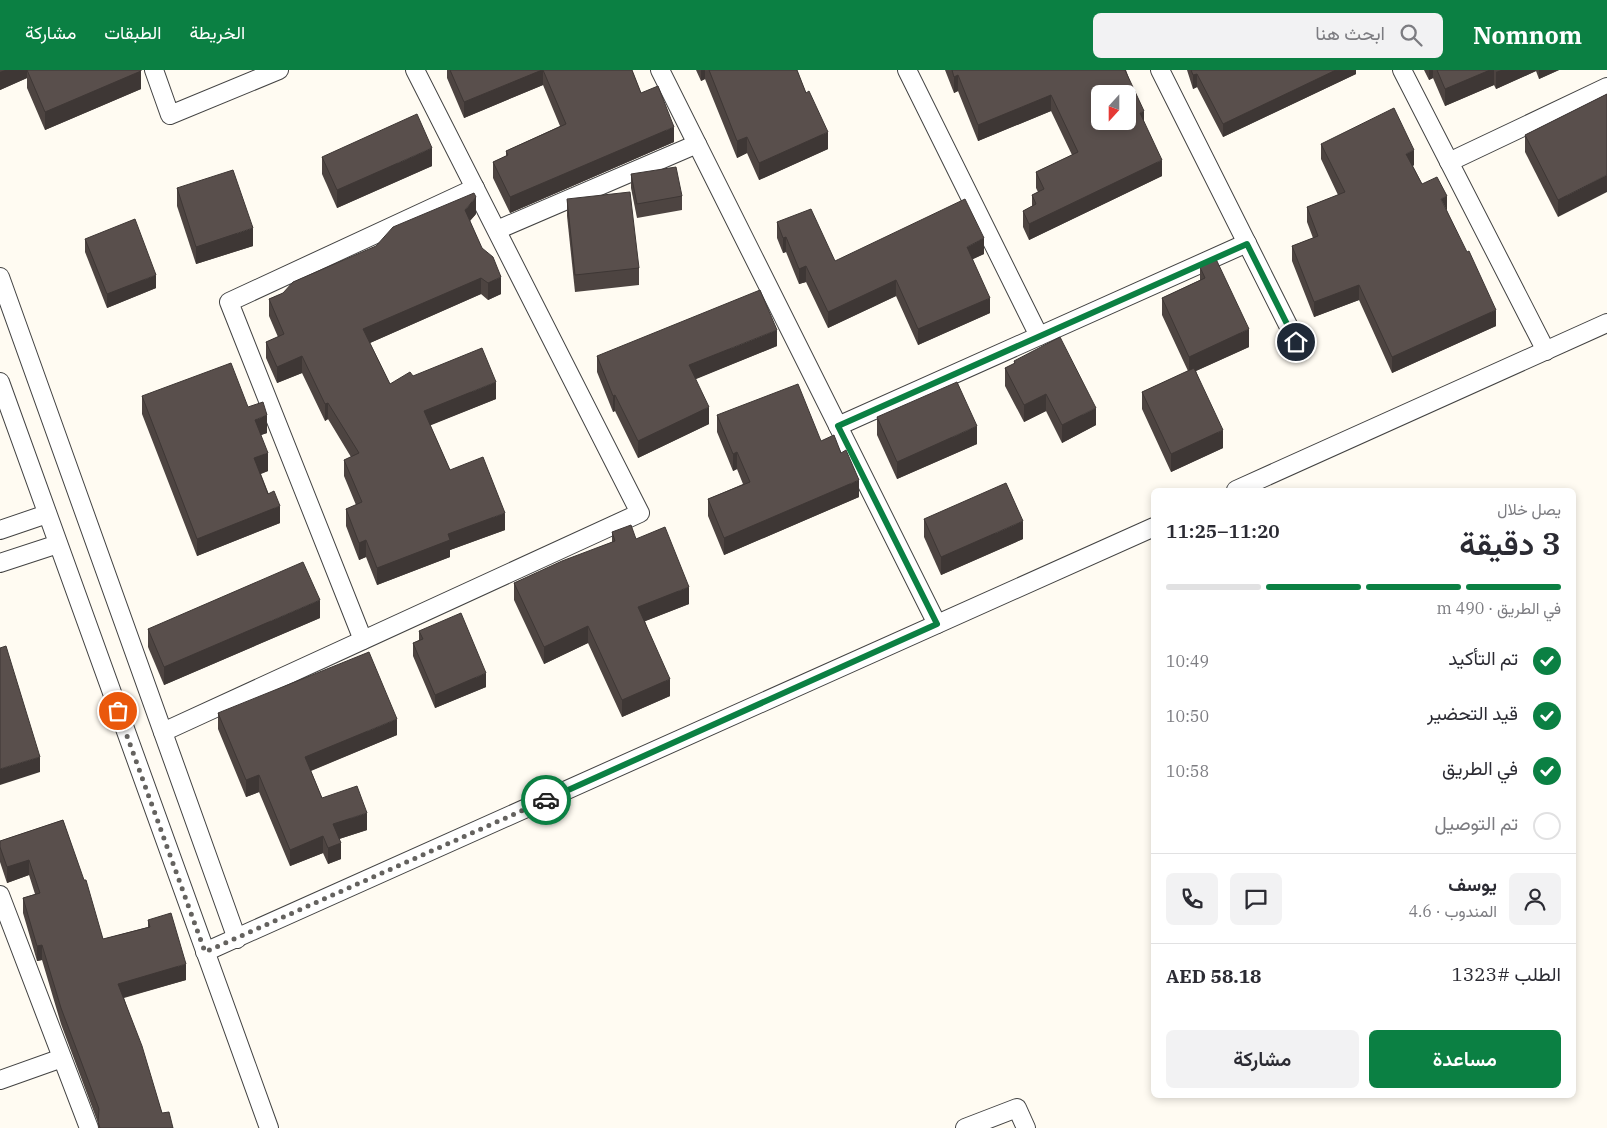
<!DOCTYPE html>
<html lang="ar">
<meta charset="utf-8">
<style>
:root{--surface:#fff;--page:#f2f2f3;--text:#2b2b33;--muted:#7c7c81;--line:#e1e1e2;--accent:#0b8043}
body{margin:0;font-family:"IBM Plex Serif",Vazirmatn,serif;background:var(--page);color:var(--text);direction:rtl;height:100vh;display:flex;flex-direction:column;font-size:19px;white-space:nowrap}
*{box-sizing:border-box;margin:0}
p{font-size:16px;color:var(--muted)}
.icon{flex:none;width:28px;height:28px;fill:none;stroke:currentColor;stroke-width:2;stroke-linecap:round;stroke-linejoin:round}
.map{position:relative;flex:1;overflow:hidden;direction:ltr}
.details{position:absolute;left:1151px;top:418px;width:425px;height:610px;display:flex;flex-direction:column;background:var(--surface);border-radius:8px;box-shadow:0 2px 8px #0003;direction:rtl}
.details>*{flex:none}
.needle{width:32px;rotate:201deg}
.tools{position:absolute;left:1091px;top:15px;display:grid;gap:10px}
.tools a{display:grid;place-items:center;width:45px;height:45px;border-radius:8px;background:var(--surface);box-shadow:0 2px 8px #0003;font-size:25px}
.pin{position:absolute;display:grid;place-items:center;width:42px;height:42px;color:#fff;margin:-21px;border:2px solid #fff;border-radius:50%;box-shadow:0 1px 5px #0007}
.courier{position:absolute;display:grid;place-items:center;width:50px;height:50px;margin:-25px;border:4px solid #0b8043;border-radius:50%;background:#fff;color:#222;box-shadow:0 1px 6px #0007}
.headline em{font-style:normal;font-weight:600}
.headline div{display:flex;flex-direction:column-reverse}
.headline{display:flex;align-items:center;justify-content:space-between;height:85px;padding:0 15px}
h1{font-size:32px;font-weight:600;line-height:38px}
.bar{display:grid;grid-template-columns:repeat(4,1fr);gap:8px 5px;align-content:center;height:60px;padding:0 15px}
.bar i{height:6px;border-radius:4px;background:var(--line)}
.bar .current{background:var(--accent)}
.bar p{grid-column:span 4}
.line{display:flex;align-items:center;gap:12px;padding:0 15px;border-top:1px solid var(--line)}
.line div{flex:1}
.round{display:grid;place-items:center;flex:none;width:52px;height:52px;border-radius:8px;background:var(--page)}
ol{padding:0 15px;list-style:none}
li{display:flex;align-items:center;gap:15px;height:55px}
li p{margin-inline-start:auto}
li .icon{padding:5px;border-radius:50%;background:var(--accent);color:#fff;stroke-width:4}
li:last-child{color:var(--muted)}
li i{width:28px;height:28px;border:2px solid var(--line);border-radius:50%}
.primary-button{display:flex;gap:10px;margin-top:auto;padding:10px 15px}
.primary-button a{flex:1;height:58px;border-radius:8px;background:var(--accent);color:#fff;font-size:20px;font-weight:600;line-height:58px;text-align:center}
.primary-button a+a{background:var(--page);color:var(--text)}
header{display:flex;align-items:center;gap:30px;box-sizing:border-box;height:70px;padding:0 25px;background:var(--accent);color:#fff}
header strong{font-size:24px}
nav{display:flex;gap:28px;margin-inline-start:auto;font-size:18px}
.search{width:350px;height:45px;background:var(--page);display:flex;align-items:center;gap:12px;box-sizing:border-box;padding:0 18px;border-radius:8px;color:var(--muted);font-size:19px}
.map>svg:first-child{display:block}
</style>
<header>
<strong>Nomnom</strong>
<div class="search"><svg class="icon" aria-label="search" viewBox="0 0 24 24"><circle cx="10" cy="10" r="6"/><path d="M15 15l6 6"/></svg>ابحث هنا</div>
<nav><a>الخريطة</a><a>الطبقات</a><a>مشاركة</a></nav>
</header>
<div class="map">
<svg width="1607" height="1058" viewBox="0 0 1607 1058">
<rect width="100%" height="100%" fill="#fffbf2"/>
<g fill="none" stroke-linecap="round" stroke-linejoin="round">
<g stroke="#434343" stroke-width="20">
<g id="minor">
<path d="M154,0L170,45L279,0"/>
<path d="M660,0L937,554"/>
<path d="M907,0L1039,266"/>
<path d="M1160,0L1296,271"/>
<path d="M1402,0L1546,281"/>
<path d="M1449,92L1607,17"/>
<path d="M497,160L697,74"/>
<path d="M0,207L237,869"/>
<path d="M0,312L269,1058"/>
<path d="M838,356L1247,173"/>
<path d="M1236,420L1607,253"/>
<path d="M0,460L47,444"/>
<path d="M0,493L58,474"/>
<path d="M363,570L229,232L475,118"/>
<path d="M163,662L640,443L415,0"/>
<path d="M0,825L89,1058"/>
<path d="M205,882L1154,457"/>
<path d="M0,1010L62,988"/>
<path d="M965,1058L1017,1038L1026,1058"/>
</g>
</g>
<use href="#minor" stroke="#fff" stroke-width="18"/>
</g>
<g fill="#4d4441">
<path d="M0,0H141V19L45,60L27,18V8L0,20Z"/>
<path d="M447,0H632L641,23L674,72L510,143L493,108V92L506,86V81L560,56L543,15L464,48L447,8Z"/>
<path d="M696,0H797L828,79L759,110L747,83L737,88L705,9L701,11Z"/>
<path d="M945,0H1126L1162,106L1029,170L1023,157V141L1032,136V125L1038,122L1036,118V102L1072,85L1051,41L978,71L958,21L954,23Z"/>
<path d="M1187,0H1356V4L1223,67L1197,17L1193,19Z"/>
<path d="M1424,0H1559L1539,9L1536,1L1496,19L1494,15L1445,36L1433,8L1429,10Z"/>
<path d="M1607,24L1558,147L1525,82V65Z"/>
<path d="M1321,74L1414,95L1413,96L1422,114L1447,141L1496,256L1392,303L1359,230L1314,247L1292,191V176L1313,168L1307,152V137L1338,125L1321,89Z"/>
<path d="M322,87L432,96L337,138L322,104Z"/>
<path d="M631,104L682,126V140L637,148L631,118Z"/>
<path d="M177,118L253,176L196,194L177,136Z"/>
<path d="M567,129L639,198V215L575,222L567,146Z"/>
<path d="M476,144L470,151L501,224L488,230L481,224L370,273L390,314L413,306L496,329L430,355L450,400L505,460L450,480V487L377,515L366,487L359,490L346,456V439L356,435L344,406V390L351,387L328,349L325,351L302,303L277,313L266,288V272L278,267L269,246V229Z"/>
<path d="M777,152L835,191L984,184L972,189L990,243L918,275L896,226L828,258L806,212L799,214L786,182L783,183L777,168Z"/>
<path d="M85,169L156,218L107,238L85,182Z"/>
<path d="M1200,197L1249,277L1196,301L1223,378L1171,402L1142,339V322L1188,301L1162,245V228L1200,210Z"/>
<path d="M777,276L695,309L709,354L638,388L615,341L613,342L597,302V286Z"/>
<path d="M1014,291L1096,355L1062,373L1046,341L1024,352L1005,316V298L1014,294Z"/>
<path d="M142,326L248,337L267,363L261,365L268,401L261,404L280,453L197,486L142,344Z"/>
<path d="M717,345L821,371L859,427L724,485L708,446V429L743,414L737,399L733,401L717,362Z"/>
<path d="M877,347L977,374L897,409L877,365Z"/>
<path d="M924,449L1023,469L941,505L924,467Z"/>
<path d="M612,462L636,469L689,534L645,551L670,626L622,647L588,573L544,594L514,530V513L612,472Z"/>
<path d="M320,548L164,615L148,577V559Z"/>
<path d="M419,561L486,617L435,638L413,586V573L419,570Z"/>
<path d="M218,643L397,665L311,701L322,728L367,760L339,769L341,789L328,794L323,783L290,796L259,722L246,727L218,659Z"/>
<path d="M63,750L103,869L148,857V850L186,910L124,928L162,1043L173,1058H98V1053L61,954L42,890L37,891L23,843V828L35,824L29,805L7,813L0,792V771Z"/>
</g>
<g fill="#3e3735">
<path d="M5,0H32H27V8L0,20V2Z"/>
<path d="M542,0H543V15L464,48V32Z"/>
<path d="M701,0H705V9L701,11Z"/>
<path d="M1336,0H1356V4L1223,67V54Z"/>
<path d="M1429,0H1433V8L1429,10Z"/>
<path d="M1490,0H1494V15L1445,36V19Z"/>
<path d="M1501,0H1536V1L1496,19V2Z"/>
<path d="M1539,0H1559L1539,9Z"/>
<path d="M141,1V19L45,60V42Z"/>
<path d="M1197,4V17L1193,19V5Z"/>
<path d="M958,5V21L954,23V7Z"/>
<path d="M1051,25V41L978,71V55Z"/>
<path d="M1144,41V57L1140,43Z"/>
<path d="M674,57V72L510,143V127Z"/>
<path d="M828,62V79L759,110V93Z"/>
<path d="M747,67V83L737,88V71Z"/>
<path d="M432,78V96L337,138V120Z"/>
<path d="M1414,80V95L1406,99V84Z"/>
<path d="M1162,90V106L1029,170V154Z"/>
<path d="M1607,105V122L1558,147V130Z"/>
<path d="M1447,126V141L1441,129Z"/>
<path d="M476,127V144L465,156V140Z"/>
<path d="M253,158V176L196,194V177Z"/>
<path d="M786,167V182L783,183V168Z"/>
<path d="M984,168V184L967,192V177Z"/>
<path d="M806,196V212L799,214V199Z"/>
<path d="M156,205V218L107,238V224Z"/>
<path d="M501,207V224L488,230V213Z"/>
<path d="M481,208V224L363,276V259Z"/>
<path d="M896,210V226L828,258V242Z"/>
<path d="M1359,215V230L1314,247V232Z"/>
<path d="M990,228V243L918,275V259Z"/>
<path d="M1496,240V256L1392,303V287Z"/>
<path d="M1249,259V277L1189,304V287Z"/>
<path d="M777,260V276L689,312V295Z"/>
<path d="M302,286V303L277,313V297Z"/>
<path d="M496,312V329L424,358V341Z"/>
<path d="M1046,324V341L1024,352V335Z"/>
<path d="M615,325V341L613,342V326Z"/>
<path d="M328,333V349L325,351V334Z"/>
<path d="M709,337V354L638,388V371Z"/>
<path d="M1096,338V355L1062,373V355Z"/>
<path d="M267,345V363L255,367V350Z"/>
<path d="M977,356V374L897,409V392Z"/>
<path d="M1223,360V378L1171,402V384Z"/>
<path d="M737,382V399L733,401V384Z"/>
<path d="M268,383V401L254,406V388Z"/>
<path d="M859,410V427L724,485V468Z"/>
<path d="M280,436V453L197,486V469Z"/>
<path d="M505,443V460L450,480V487L377,515V498L448,464Z"/>
<path d="M1023,451V469L941,505V487Z"/>
<path d="M366,470V487L359,490V473Z"/>
<path d="M689,517V534L638,554V537Z"/>
<path d="M320,530V548L164,615V597Z"/>
<path d="M588,556V573L544,594V577Z"/>
<path d="M486,603V617L435,638V625Z"/>
<path d="M670,609V626L622,647V630Z"/>
<path d="M397,649V665L305,703V687Z"/>
<path d="M40,687V702L0,715V699Z"/>
<path d="M259,705V722L246,727V710Z"/>
<path d="M367,743V760L333,771V754Z"/>
<path d="M323,766V783L290,796V780Z"/>
<path d="M341,773V789L328,794V778Z"/>
<path d="M29,790V805L7,813V797Z"/>
<path d="M42,875V890L37,891V876Z"/>
<path d="M186,894V910L118,929V914Z"/>
</g>
<g fill="#594f4c" stroke="#3e3735" fill-rule="evenodd">
<path d="M27,0H141V1L45,42Z"/>
<path d="M450,0H542L464,32Z"/>
<path d="M543,0H632L641,23L658,16L674,57L510,127L493,92L508,85L506,81L566,54Z"/>
<path d="M709,0H797L806,23L809,21L828,62L759,93L747,67L737,71Z"/>
<path d="M952,0H1125L1144,41L1140,43L1162,90L1029,154L1023,141L1036,134L1032,125L1044,119L1036,102L1078,82L1051,25L978,55L958,5L954,7ZM1100,24H1128V51H1100Z"/>
<path d="M1191,0H1336L1223,54L1197,4L1193,5Z"/>
<path d="M1437,0H1490L1445,19Z"/>
<path d="M1607,24V105L1558,130L1525,65Z"/>
<path d="M1394,38L1414,80L1406,84L1422,114L1437,107L1447,126L1441,129L1467,182L1469,181L1496,240L1392,287L1359,215L1314,232L1292,176L1318,166L1307,137L1345,122L1321,74Z"/>
<path d="M417,44L432,78L337,120L322,87Z"/>
<path d="M676,97L682,126L637,134L631,104Z"/>
<path d="M233,100L253,158L196,177L177,118Z"/>
<path d="M630,122L639,198L575,205L567,129Z"/>
<path d="M474,123L476,127L465,140L482,178L493,187L501,207L488,213L481,208L363,259L390,314L410,302L413,306L482,278L496,312L424,341L450,400L483,387L505,443L448,464L450,470L377,498L366,470L359,473L346,439L362,432L344,390L359,383L328,333L325,334L302,286L277,297L266,272L284,264L269,229L283,223L293,212L376,176L393,157Z"/>
<path d="M965,129L984,168L967,177L990,228L918,259L896,210L828,242L806,196L799,199L786,167L783,168L777,152L811,139L835,191Z"/>
<path d="M135,149L156,205L107,224L85,169Z"/>
<path d="M1216,189L1249,259L1189,287L1162,228L1205,208L1200,197Z"/>
<path d="M760,220L777,260L689,295L709,337L638,371L615,325L613,326L597,286Z"/>
<path d="M1060,267L1096,338L1062,355L1046,324L1024,335L1005,298L1015,293L1014,291Z"/>
<path d="M231,293L248,337L263,332L267,345L255,350L268,383L254,388L268,424L274,421L280,436L197,469L142,326Z"/>
<path d="M1194,298L1223,360L1171,384L1142,322Z"/>
<path d="M957,312L977,356L897,392L877,347Z"/>
<path d="M798,314L821,371L834,365L841,383L846,380L859,410L724,468L708,429L750,412L737,382L733,384L717,345Z"/>
<path d="M1006,413L1023,451L941,487L924,449Z"/>
<path d="M631,455L636,469L665,457L689,517L638,537L670,609L622,630L588,556L544,577L514,513L562,491L615,471L612,462Z"/>
<path d="M303,492L320,530L164,597L148,559Z"/>
<path d="M461,543L486,603L435,625L413,573L423,569L419,561Z"/>
<path d="M6,576L40,687L0,699V578Z"/>
<path d="M369,582L397,649L305,687L322,728L357,716L367,743L333,754L341,773L328,778L323,766L290,780L259,705L246,710L218,643Z"/>
<path d="M63,750L84,810H86L103,869L150,857L148,850L171,843L186,894L118,914L142,976L162,1043L169,1042L173,1058H100L98,1052L99,1039L61,938L42,875L37,876L23,828L40,823L29,790L7,797L0,777V771Z"/>
</g>
<g fill="none" stroke-linecap="round" stroke-linejoin="round">
<path stroke="#64625f" stroke-width="5" stroke-dasharray="0 9" d="M118,641L205,882L546,730"/>
<path stroke="#0b8043" stroke-width="6" d="M546,730L937,554L838,356L1247,174L1296,272"/>
</g>
</svg>
<div class="tools">
<a><svg class="needle" viewBox="-14 -14 28 28"><path d="M0-13l5 13h-10z" fill="#e53935"/><path d="M0 13l5-13h-10z" fill="#7c7c81"/></svg></a>
</div>
<div class="pin" style="left:118px;top:641px;background:#ea580c"><svg class="icon" aria-label="bag" viewBox="0 0 24 24"><path d="M5 8h14l-1 12H6zM9 8a3 3 0 0 1 6 0"/></svg></div>
<div class="pin" style="left:1296px;top:272px;background:#1f2937"><svg class="icon" aria-label="home" viewBox="0 0 24 24"><path d="M3 11l9-7 9 7M6 9v11h12V9"/></svg></div>
<div class="courier" style="left:546px;top:730px"><svg class="icon" aria-label="car" viewBox="0 0 24 24"><path d="M5 17H2v-5l4-1 3-4h7l3 4 3 1v5h-3M9 17h6M6 11h13"/><circle cx="7" cy="17" r="2"/><circle cx="17" cy="17" r="2"/></svg></div>
<section class="details">
<div class="headline"><div><h1>3 دقيقة</h1><p>يصل خلال</p></div><em>11:20–11:25</em></div>
<div class="bar"><i class="current"></i><i class="current"></i><i class="current"></i><i></i><p>في الطريق · 490 m</p></div>
<ol>
<li><svg class="icon" aria-label="check" viewBox="0 0 24 24"><path d="M5 12l5 5 9-10"/></svg>تم التأكيد<p>10:49</p></li>
<li><svg class="icon" aria-label="check" viewBox="0 0 24 24"><path d="M5 12l5 5 9-10"/></svg>قيد التحضير<p>10:50</p></li>
<li><svg class="icon" aria-label="check" viewBox="0 0 24 24"><path d="M5 12l5 5 9-10"/></svg>في الطريق<p>10:58</p></li>
<li><i></i>تم التوصيل</li>
</ol>
<div class="line" style="height:90px"><a class="round"><svg class="icon" aria-label="person" viewBox="0 0 24 24"><circle cx="12" cy="8" r="4"/><path d="M4 21q1-7 8-7t8 7"/></svg></a><div><b>يوسف</b><p>المندوب · 4.6</p></div><a class="round"><svg class="icon" aria-label="chat" viewBox="0 0 24 24"><path d="M4 5h16v11H9l-5 4z"/></svg></a><a class="round"><svg class="icon" aria-label="phone" viewBox="0 0 24 24"><path d="M5 4h4l2 5-3 2q2 4 5 5l2-3 5 2v4C11 20 4 13 5 4z"/></svg></a></div>
<div class="line" style="height:65px"><div>الطلب #1323</div><b>AED 58.18</b></div>
<div class="primary-button"><a>مساعدة</a><a>مشاركة</a></div>
</section>
</div>
